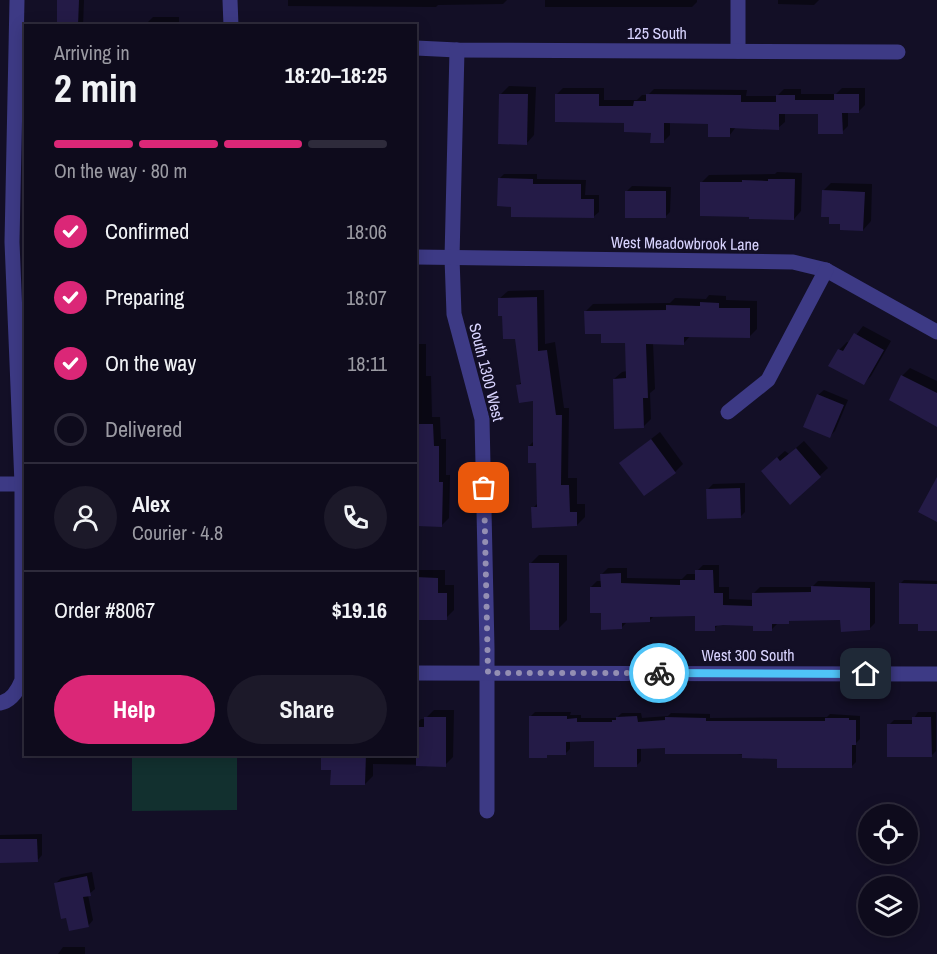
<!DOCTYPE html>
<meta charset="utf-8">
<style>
:root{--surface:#0e0b1c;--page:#1c1929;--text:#f1f3f6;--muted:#9b9ba3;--line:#2e2b3b;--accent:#db2777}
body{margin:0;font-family:"Archivo Narrow",sans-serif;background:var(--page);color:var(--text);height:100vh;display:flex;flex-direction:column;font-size:22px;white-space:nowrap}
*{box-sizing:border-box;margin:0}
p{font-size:20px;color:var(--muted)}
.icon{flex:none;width:33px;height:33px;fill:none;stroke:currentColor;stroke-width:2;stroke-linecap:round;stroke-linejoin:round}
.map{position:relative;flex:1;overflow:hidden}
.side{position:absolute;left:24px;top:24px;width:393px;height:732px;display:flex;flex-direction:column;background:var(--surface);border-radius:0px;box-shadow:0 3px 15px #0003,0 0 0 2px var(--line)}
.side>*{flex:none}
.controls{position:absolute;left:858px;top:804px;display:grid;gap:12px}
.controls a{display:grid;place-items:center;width:60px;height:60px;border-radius:50%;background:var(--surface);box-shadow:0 3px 15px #0003,0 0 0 2px var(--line);font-size:30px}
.pin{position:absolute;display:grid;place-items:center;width:51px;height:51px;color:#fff;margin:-26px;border-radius:12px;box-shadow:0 3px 9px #0006}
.courier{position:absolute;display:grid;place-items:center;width:60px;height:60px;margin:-30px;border:4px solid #4fc3f7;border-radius:50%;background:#fff;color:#222;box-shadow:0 2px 8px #0007}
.headline em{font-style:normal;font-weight:700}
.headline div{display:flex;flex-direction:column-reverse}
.headline{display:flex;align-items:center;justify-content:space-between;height:102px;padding:0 30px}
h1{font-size:39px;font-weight:700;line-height:45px}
.bar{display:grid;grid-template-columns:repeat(4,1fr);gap:9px 6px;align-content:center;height:72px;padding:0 30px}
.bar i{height:8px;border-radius:4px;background:var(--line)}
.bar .current{background:var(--accent)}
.bar p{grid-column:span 4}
.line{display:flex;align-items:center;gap:15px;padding:0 30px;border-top:2px solid var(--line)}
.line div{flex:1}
.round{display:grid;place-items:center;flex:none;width:63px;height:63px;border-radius:32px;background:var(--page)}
ol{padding:0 30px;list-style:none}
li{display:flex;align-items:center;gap:18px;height:66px}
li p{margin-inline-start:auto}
li .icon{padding:6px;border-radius:50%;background:var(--accent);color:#fff;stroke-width:4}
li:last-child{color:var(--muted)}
li i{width:33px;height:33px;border:3px solid var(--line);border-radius:50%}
.action{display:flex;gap:12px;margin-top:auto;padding:12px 30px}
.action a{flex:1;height:69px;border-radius:36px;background:var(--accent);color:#fff;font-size:24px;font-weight:700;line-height:69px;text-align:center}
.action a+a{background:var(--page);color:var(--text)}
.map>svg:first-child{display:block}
</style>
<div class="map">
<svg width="937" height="954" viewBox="0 0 937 954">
<rect width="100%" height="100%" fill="#130f26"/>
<path fill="#12302f" d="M132,755H237V810L132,811Z"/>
<g fill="#0007">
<path d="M58,0H84L83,26H58Z"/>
<path d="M288,0H507L503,4L438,5L436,7L288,6Z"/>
<path d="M545,0H697V2L692,7H545Z"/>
<path d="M778,0H819L814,5L778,4Z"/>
<path d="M153,17H179V26H147V23Z"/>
<path d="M509,86L536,87L534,135L526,144L501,94Z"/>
<path d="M563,88H604V100H637L642,95H648L654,89L747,90L746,96H777L784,89H801V94H836L842,88H865V105L858,112H848V126L842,132L819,113L785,112V122L778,128L736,127L729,136L709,122H670V135L663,142L652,131L557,94Z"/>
<path d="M777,172L802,173L801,211L794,219L702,182L709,175L775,174Z"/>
<path d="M504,174H537V179L586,180L585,195H599V212L593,217L513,205L499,179Z"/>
<path d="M831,183L872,184L871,221L863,230L842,223L823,191Z"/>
<path d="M632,186L671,187L670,212L665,217L626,192Z"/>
<path d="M544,290L545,344L555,342L564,408H569L568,478H577V504H585V517L577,525L533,508L538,503L537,462L529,446L534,441L535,400L518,385L523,381L517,338L504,315L499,299L508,291Z"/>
<path d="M709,295L726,296V300L757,301V329L749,337L691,335L683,344L653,343L655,389L650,393L651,419L643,427L614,379L622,372L627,371V341L603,332L586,311L593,304L670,303L675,298L706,299Z"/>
<path d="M416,310L417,344H426V376H431L432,417H440L441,439H446V475H450L449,518L441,526L416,514Z"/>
<path d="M863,326L891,341L871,376L863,384L839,350L847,342L850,343Z"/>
<path d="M910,368L937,381V424L902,376Z"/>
<path d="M824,390L848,400L835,431L829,437L818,395Z"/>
<path d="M660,432L683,464L675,472L621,463Z"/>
<path d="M804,441L828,468L790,503L771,463L785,451L789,454Z"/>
<path d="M745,483V512L740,517L708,489L713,484Z"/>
<path d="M539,555H567V620L559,628L531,563Z"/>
<path d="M703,565H719V587H729V599L754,600V593L760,587H812L818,581L875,582V623L869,629L842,619H791L788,623H778L772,629L754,625L719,624L714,629L696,615H655L649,621L627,622L621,628L602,611L591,587L597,581H602V574L608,568H627V578L682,579L687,574H697V571Z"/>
<path d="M416,570H445V585H454V610L446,618L416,610Z"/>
<path d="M904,580L937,581V630L920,623L900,584Z"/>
<path d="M434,710H454L453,757L445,765L373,764V776L365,784L332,768L323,754H416V724L421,719H425Z"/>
<path d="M535,712H571L570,715H581V718H616L622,713H641L642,718L668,716L671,713L710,714V718L827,717L830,714L860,716V739L856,743V762L851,767L666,746L641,747V761L636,766L596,739L570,740V749L566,753H549L546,756L530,717Z"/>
<path d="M918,712H936V751L931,756L889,725L894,720H913Z"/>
<path d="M42,834V855L37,861H0V835Z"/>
<path d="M92,872L95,889L88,895L93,920L88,926L55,884L61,878Z"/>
<path d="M63,947H85V954H58Z"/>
</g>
<g fill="#241b47">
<path d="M57,0H79L78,26H57Z"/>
<path d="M499,94H528L527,145L498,144Z"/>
<path d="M555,94H599V106H633L634,101H646V94L741,95V102H776V95H795V100H834V94H859V113H842L843,134H818V114H779V130L730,128V137H708V124L664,123V143H650L651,133L624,132V123L555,122Z"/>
<path d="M498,178L533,179V184H581V199H594V218L511,217V207L497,206Z"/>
<path d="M768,179H795L794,220L749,219V217L700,216V182H742V180L768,181Z"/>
<path d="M822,190L865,192L863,231L840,230V224H829V217H821Z"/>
<rect x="625" y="191" width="41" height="27"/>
<path d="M537,297L538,351L547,350L556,415H562L561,485H569L570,512H577V526L532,528L531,507H537L536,463H528V446H533V401L519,403L516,385L521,384L515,339H503L502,316H498V298Z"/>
<path d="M700,302L719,303V308H750V338L684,337V345L646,344L648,398H643L644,428L614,429L613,379L626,378L625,343H601V334H585L584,311L666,310V305L700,306Z"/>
<path d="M854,333L884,350L864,385L828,366L838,349L843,351Z"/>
<path d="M901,375L937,393V427L889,400Z"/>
<path d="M817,394L844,405L830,438L803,427Z"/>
<path d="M416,424H433L434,446H439V482H443L442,527L417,526Z"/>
<path d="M651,439L676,473L644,496L619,463Z"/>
<path d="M796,448L821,477L790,505L761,471L777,457L780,461Z"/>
<path d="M937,477V522L918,512Z"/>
<path d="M740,488L741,518L707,519L706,489Z"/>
<path d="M529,563H559V630H530Z"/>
<path d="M695,570H713L714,593H723V605L752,606V593L811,592V586L870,588V630L841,632L840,620L789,621V624H772V631H753V626L723,625L715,626V631H695V616L650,617V622L622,623V629L601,630V613H590V587H601L600,574L621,573V583L680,585V580H695Z"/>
<path d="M416,577L438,578V593H447V620H418V612H416Z"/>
<path d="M899,583L937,584V631H918V624H899Z"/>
<path d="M529,716H567V719L577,718V722H612V720H616V717L637,716L638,722L665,720V717L706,718V721H825V718H849V720H856V745H852V768H777V759L742,758V754H665V748L637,749V767H594V741L566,742V755H547V758H529Z"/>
<path d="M424,717H446V767L416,766V727H424Z"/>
<path d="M912,717H931L932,757H887V724H912Z"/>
<path d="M321,754H366L365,785H330L331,770H321Z"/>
<path d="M0,839H37L38,862L0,863Z"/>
<path d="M87,876L91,896L83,897L89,927L69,931L66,918L61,919L54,883Z"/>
</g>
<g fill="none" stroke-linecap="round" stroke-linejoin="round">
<g stroke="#3d3a85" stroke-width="15">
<path d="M230,0L231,26"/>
<path d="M738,0V51"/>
<path d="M416,48L457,50L898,52"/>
<path d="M457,50L452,258L454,314L482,419L487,648V811"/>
<path d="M416,257L793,262L826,270L937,332"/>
<path d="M728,412L768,380L826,270"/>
<path d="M0,484H22"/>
<path d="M416,673L937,674"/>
<path d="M0,703C12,701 18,690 22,680V484L12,242L17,0"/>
</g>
</g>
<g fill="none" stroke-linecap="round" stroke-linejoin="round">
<path stroke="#948fb3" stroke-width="6" stroke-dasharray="0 10.8" d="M484,488L488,673H659"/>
<path stroke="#4fc3f7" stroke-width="8" d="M659,673L866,674"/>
</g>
<g text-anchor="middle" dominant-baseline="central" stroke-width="5" stroke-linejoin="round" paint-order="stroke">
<g font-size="16" fill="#d9d4ff" stroke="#130f26">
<text x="657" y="33">125 South</text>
<text transform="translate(685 243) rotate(1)">West Meadowbrook Lane</text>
<text transform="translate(487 372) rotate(76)">South 1300 West</text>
<text x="748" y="655">West 300 South</text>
</g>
</g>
</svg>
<div class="controls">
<a><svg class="icon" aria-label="locate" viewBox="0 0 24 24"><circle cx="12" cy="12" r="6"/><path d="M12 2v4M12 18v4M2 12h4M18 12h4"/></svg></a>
<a><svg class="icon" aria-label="layers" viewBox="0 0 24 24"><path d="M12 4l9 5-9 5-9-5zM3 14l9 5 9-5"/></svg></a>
</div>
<div class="pin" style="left:484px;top:488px;background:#ea580c"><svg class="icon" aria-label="bag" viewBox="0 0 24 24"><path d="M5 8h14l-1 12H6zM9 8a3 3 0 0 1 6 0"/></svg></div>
<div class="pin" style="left:866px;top:674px;background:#1f2937"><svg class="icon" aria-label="home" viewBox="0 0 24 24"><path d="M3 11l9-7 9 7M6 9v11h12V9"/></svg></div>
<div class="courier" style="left:659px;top:673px"><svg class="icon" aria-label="bike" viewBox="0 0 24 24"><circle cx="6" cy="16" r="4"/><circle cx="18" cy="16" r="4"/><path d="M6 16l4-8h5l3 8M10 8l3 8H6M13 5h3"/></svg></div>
<section class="side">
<div class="headline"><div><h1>2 min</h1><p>Arriving in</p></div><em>18:20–18:25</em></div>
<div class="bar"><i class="current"></i><i class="current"></i><i class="current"></i><i></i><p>On the way · 80 m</p></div>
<ol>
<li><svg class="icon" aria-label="check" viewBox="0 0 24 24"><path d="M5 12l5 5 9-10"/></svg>Confirmed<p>18:06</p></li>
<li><svg class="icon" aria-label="check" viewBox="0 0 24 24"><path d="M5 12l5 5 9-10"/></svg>Preparing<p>18:07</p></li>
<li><svg class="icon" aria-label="check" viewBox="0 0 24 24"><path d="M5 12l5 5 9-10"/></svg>On the way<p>18:11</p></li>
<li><i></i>Delivered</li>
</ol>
<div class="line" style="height:108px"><a class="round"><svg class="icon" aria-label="person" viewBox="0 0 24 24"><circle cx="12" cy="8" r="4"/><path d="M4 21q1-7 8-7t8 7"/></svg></a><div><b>Alex</b><p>Courier · 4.8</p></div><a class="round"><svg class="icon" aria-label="phone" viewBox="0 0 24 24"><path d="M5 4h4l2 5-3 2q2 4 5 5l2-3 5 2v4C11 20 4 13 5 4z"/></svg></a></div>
<div class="line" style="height:78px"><div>Order #8067</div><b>$19.16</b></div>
<div class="action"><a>Help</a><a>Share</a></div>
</section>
</div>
